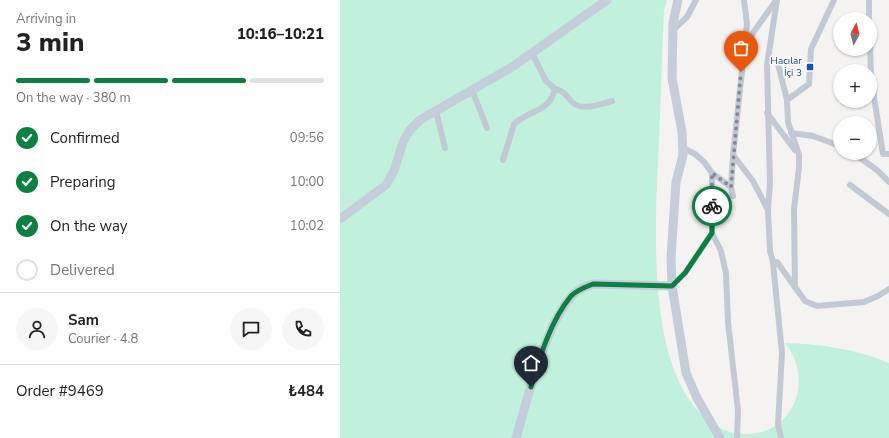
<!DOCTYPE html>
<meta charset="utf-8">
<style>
:root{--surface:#fff;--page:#f6f6f6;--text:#222;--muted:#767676;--line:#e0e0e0;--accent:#0b8043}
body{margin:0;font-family:"Nunito Sans",sans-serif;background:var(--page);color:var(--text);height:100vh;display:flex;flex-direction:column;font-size:15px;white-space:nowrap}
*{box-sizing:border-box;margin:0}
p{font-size:13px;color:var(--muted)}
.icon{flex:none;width:22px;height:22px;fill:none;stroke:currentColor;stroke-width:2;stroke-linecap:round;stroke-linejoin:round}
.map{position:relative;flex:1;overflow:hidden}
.side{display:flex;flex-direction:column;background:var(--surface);width:340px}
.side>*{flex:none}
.needle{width:26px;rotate:7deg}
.tools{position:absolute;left:493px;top:12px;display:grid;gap:8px}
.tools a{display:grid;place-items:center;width:44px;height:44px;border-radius:50%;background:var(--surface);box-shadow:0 1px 3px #0004;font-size:20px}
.pin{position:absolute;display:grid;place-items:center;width:34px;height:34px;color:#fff;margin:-41px -17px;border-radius:50% 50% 50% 0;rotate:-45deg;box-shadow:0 0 4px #0007}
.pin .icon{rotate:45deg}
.courier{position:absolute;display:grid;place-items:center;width:40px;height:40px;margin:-20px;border:3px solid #0b8043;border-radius:50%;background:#fff;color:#222;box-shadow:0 1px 5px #0007}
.summary em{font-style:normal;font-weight:800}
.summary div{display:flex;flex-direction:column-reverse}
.summary{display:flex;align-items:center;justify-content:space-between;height:68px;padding:0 16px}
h1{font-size:26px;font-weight:800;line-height:30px}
.bar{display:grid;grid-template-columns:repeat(4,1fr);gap:6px 4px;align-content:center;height:48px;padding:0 16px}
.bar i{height:5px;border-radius:3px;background:var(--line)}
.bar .selected{background:var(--accent)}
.bar p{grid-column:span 4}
.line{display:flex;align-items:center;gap:10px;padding:0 16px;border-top:1px solid var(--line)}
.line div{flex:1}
.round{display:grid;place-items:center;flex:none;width:42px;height:42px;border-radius:21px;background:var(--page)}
ol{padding:0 16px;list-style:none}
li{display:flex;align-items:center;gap:12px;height:44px}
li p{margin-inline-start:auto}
li .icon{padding:4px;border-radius:50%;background:var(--accent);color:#fff;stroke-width:4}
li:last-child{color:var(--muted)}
li i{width:22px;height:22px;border:2px solid var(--line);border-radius:50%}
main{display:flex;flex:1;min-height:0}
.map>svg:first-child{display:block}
</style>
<main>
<section class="side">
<div class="summary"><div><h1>3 min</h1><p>Arriving in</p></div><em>10:16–10:21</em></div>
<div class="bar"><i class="selected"></i><i class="selected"></i><i class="selected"></i><i></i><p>On the way · 380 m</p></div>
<ol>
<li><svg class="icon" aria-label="check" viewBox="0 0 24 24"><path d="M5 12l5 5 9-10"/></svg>Confirmed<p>09:56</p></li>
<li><svg class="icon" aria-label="check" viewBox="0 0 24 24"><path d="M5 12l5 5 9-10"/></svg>Preparing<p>10:00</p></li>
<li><svg class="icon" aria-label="check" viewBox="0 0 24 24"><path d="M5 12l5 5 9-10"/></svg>On the way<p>10:02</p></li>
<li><i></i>Delivered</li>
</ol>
<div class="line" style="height:72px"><a class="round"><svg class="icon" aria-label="person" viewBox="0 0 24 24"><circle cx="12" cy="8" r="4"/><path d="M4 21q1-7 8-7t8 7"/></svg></a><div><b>Sam</b><p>Courier · 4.8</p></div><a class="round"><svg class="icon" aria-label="chat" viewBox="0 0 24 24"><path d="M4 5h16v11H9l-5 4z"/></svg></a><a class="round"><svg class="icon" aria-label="phone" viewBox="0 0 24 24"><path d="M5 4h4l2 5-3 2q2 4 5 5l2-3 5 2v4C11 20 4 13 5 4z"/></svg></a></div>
<div class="line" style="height:52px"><div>Order #9469</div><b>₺484</b></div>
</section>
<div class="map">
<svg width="549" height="438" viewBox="0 0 549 438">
<rect width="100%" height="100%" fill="#f4f3f2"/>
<path fill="#c1f1dc" d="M0,0H327L324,10C322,53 321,97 319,140C316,215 303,369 368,420C380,429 392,435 407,434C455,433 474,379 445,343C481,344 516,349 549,363V438H0Z"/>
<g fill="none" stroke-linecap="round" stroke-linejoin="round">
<g stroke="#c3c9d4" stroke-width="6">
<path d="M529,0V19"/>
<path d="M333,30L347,17L356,0"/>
<path d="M530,39L531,78L543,154H549"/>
<path d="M405,44L435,2"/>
<path d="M437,60L447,100L448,122L459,155V168L454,209L455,287"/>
<path d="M215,89C224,91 226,95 232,102C242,112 260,104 272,101"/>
<path d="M132,90L147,128"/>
<path d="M447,100L469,84L471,49L494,0"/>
<path d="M96,111L105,148"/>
<path d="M427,113L455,150"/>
<path d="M451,133L473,136L500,146"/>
<path d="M343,148L355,154L364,162L372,173V233L381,251L386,273L388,322L398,410L397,438"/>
<path d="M513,153L537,170L549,182"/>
<path d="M393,155L413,181L428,210"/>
<path d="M163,160L174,124C190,109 209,113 215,89L206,81L192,53"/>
<path d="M372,173L391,187"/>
<path d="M510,185L549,214"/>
<path d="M393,196L391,187L393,155L407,24L404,0"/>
<path d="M433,262L430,251L428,210L430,183L427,65L437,0"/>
<path d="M332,286L345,273L372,233"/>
<path d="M441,438L438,424L442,353L433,263L437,262L465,301L477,306L524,302L538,296L549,289"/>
</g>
<g stroke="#c5ccdb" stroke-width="9">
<path d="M338,0L333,23L332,78L342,132L343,155L336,182L331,258L332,286L346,373L357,398L380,438"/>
<path d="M0,219L46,185L54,171L63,142L70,130L80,120L172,67L267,0"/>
<path d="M176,438C188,398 204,327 232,296C237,289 246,287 253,284L332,286"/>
</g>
</g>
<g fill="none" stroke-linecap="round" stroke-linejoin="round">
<path stroke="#858a93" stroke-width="4" stroke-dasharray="0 7.2" d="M372,206V173L391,187L401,72"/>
<path stroke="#0b8043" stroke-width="5" d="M191,387C200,356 211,320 231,296C237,290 245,287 253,284L332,286L345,273L372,233V206"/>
</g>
<rect fill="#1a4fb4" stroke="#fff" stroke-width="1.5" x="466" y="63" width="8" height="8" rx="2"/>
<g text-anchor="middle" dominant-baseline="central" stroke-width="3" stroke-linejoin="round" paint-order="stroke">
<g font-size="10" fill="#164399" stroke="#fff" text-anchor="end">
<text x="462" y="61">Hacılar<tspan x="462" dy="12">İçi 3</tspan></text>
</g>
</g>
</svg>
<div class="tools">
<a><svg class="needle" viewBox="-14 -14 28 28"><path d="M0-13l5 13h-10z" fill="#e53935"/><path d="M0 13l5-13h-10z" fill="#767676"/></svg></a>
<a>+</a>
<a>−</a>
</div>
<div class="pin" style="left:401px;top:72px;background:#ea580c"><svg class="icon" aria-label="bag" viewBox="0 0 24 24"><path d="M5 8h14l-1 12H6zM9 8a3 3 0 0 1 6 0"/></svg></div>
<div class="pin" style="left:191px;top:387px;background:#1f2937"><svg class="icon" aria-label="home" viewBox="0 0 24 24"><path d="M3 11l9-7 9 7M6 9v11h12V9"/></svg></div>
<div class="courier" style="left:372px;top:206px"><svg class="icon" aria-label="bike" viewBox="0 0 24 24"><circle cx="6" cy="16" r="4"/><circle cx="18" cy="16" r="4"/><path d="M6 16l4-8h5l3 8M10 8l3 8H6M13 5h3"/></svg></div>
</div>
</main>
